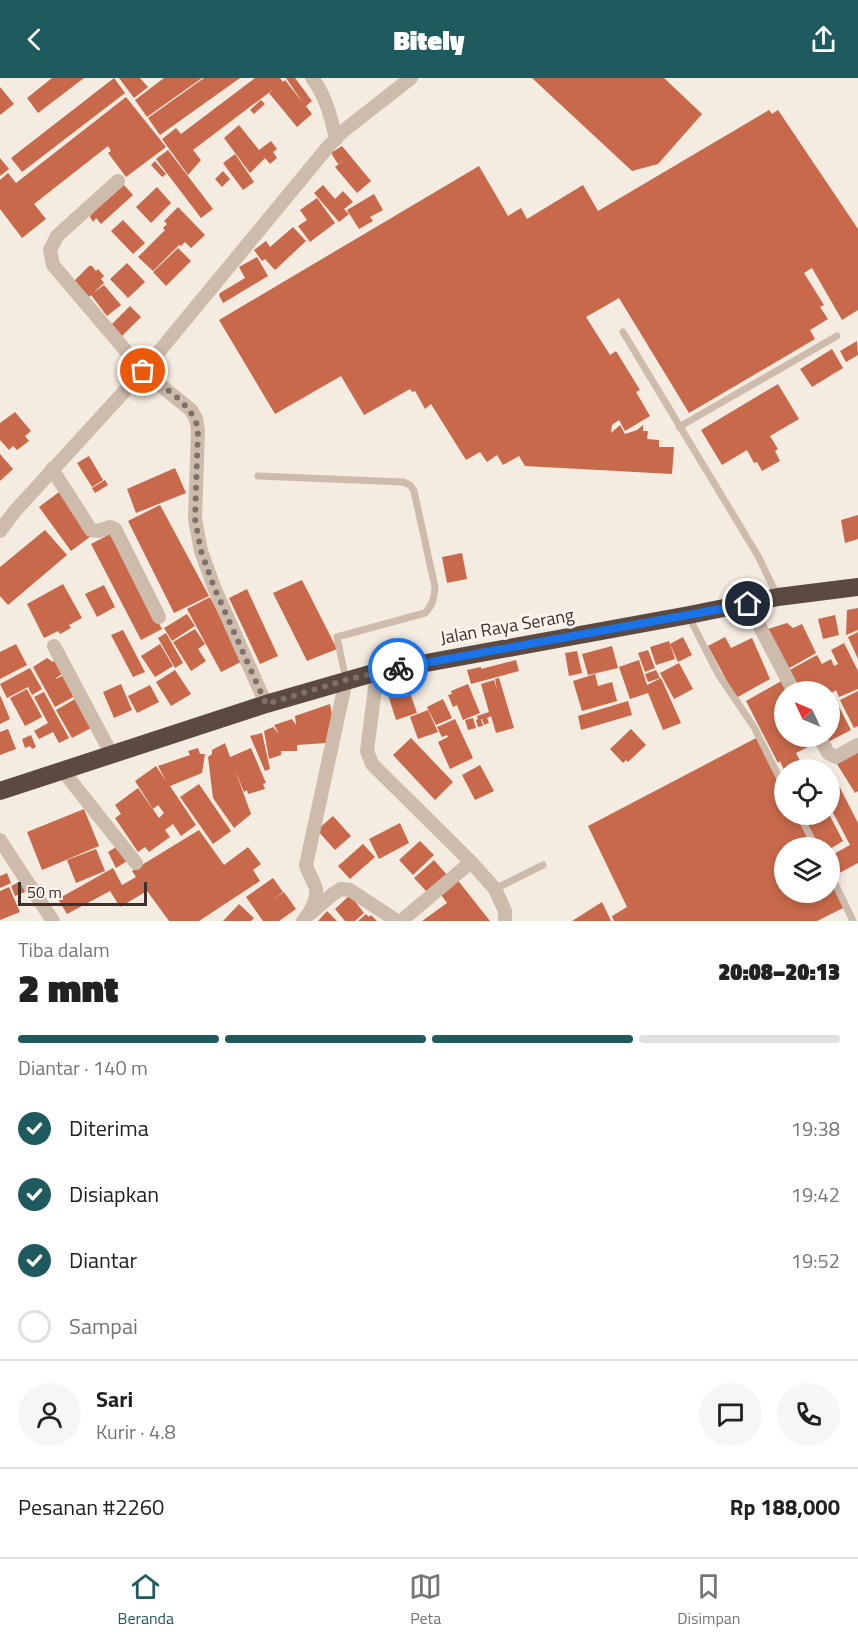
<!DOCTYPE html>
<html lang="id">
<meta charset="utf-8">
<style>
:root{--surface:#fff;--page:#f6f6f6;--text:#222;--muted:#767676;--line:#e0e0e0;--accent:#1f5a5e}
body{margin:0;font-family:"Titillium Web",sans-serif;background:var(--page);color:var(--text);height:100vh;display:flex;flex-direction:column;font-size:22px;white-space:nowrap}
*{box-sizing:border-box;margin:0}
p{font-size:20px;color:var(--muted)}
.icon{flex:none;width:33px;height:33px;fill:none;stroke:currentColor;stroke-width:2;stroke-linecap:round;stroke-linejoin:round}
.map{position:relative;height:843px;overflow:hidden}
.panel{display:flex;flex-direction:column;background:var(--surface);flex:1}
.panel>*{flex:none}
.needle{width:39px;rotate:314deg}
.controls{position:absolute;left:774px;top:603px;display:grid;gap:12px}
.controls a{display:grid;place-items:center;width:66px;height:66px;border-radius:50%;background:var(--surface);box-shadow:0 3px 9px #0003;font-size:30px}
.scale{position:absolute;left:18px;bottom:15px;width:129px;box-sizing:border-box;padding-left:6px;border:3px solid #3b302b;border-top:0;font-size:16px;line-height:21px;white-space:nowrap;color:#3b302b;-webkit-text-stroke:4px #fbf5ee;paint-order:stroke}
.pin{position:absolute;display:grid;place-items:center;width:51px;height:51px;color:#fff;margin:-26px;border:3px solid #fff;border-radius:50%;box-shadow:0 2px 6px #0007}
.courier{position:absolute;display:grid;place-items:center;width:60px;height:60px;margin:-30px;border:4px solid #1a73e8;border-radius:50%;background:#fff;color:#222;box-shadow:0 2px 8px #0007}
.summary em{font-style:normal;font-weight:800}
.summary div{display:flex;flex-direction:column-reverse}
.summary{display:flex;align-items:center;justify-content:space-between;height:102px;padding:0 18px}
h1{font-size:39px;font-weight:800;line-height:45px}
.bar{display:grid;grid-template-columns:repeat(4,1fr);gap:9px 6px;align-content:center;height:72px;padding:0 18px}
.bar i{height:8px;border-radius:4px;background:var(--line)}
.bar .on{background:var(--accent)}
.bar p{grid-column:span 4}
.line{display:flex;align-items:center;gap:15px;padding:0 18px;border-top:2px solid var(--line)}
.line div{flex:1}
.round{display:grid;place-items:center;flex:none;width:63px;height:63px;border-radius:32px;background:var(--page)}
ol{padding:0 18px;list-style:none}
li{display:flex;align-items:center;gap:18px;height:66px}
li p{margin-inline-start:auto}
li .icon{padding:6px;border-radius:50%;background:var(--accent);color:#fff;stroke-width:4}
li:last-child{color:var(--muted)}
li i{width:33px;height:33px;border:3px solid var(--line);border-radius:50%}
header{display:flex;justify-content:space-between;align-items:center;height:78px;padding:0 18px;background:var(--accent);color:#fff;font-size:27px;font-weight:800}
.dock{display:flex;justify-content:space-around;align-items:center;height:84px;border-top:2px solid var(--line);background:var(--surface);font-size:16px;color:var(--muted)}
.dock a{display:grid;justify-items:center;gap:3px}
.dock .on{color:var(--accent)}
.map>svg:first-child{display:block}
</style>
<header><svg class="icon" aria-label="back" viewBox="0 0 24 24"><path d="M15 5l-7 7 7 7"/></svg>Bitely<svg class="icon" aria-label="share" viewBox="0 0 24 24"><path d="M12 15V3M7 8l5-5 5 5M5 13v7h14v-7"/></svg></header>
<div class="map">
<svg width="858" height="843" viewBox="0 0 858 843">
<rect width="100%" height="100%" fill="#f4ebe1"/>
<g fill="#c8694b">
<path d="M52,0H84L38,35L27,20Z"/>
<path d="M114,0L125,15L22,94L11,80Z"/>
<path d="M119,0H140L148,9L134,20Z"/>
<path d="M164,0H202L147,39L135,22Z"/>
<path d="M204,0H240L160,57L148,40Z"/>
<path d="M255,0H280L283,4L285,2L303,25L286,0H295L312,23L306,28L312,36L297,49L269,15L275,10L193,72L201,82L188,97L162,61L176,50L181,56Z"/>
<path d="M532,0H664L702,36L658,86L632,93Z"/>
<path d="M0,9L14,26L0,37Z"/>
<path d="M126,19L166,69L126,99L108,75L111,73L108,68L34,126L46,141L22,160L0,131V102L8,95L16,105Z"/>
<path d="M261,22L265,26L254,36L250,32Z"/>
<path d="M769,32L772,36L778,32L858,151V232L842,242L812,190L804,195L824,227L820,229L828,241L810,252L815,261L689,335L619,220L586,239L610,277L616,273L640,312L636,314L650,338L625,353L619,342L612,347L611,355L620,347L625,356L637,352L643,347V353H648L647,361L659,362V369H674L672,396L525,388L519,378L503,387L497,377L487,384L480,374L466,382L431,326L425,331L415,313L412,314L410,311L364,337L341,298L275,336L219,242L479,88L508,138L521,130L527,141L583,107L598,133Z"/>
<path d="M239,47L259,72L271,63L277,71L273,74L277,80L270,86L265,80L250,95L224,60Z"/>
<path d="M342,68L371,103L357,115L335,89L345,81L338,86L331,75Z"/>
<path d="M168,72L213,131L201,140L156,81Z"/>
<path d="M235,76L254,104L243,112L223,85Z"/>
<path d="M0,80L9,91L0,98Z"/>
<path d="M155,83L166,96L162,99L151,87Z"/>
<path d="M223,93L230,101L222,109L215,101Z"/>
<path d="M124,107L133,117L101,146L96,140L93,144L90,139L92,135Z"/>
<path d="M323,107L335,121L343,113L353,124L344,131L349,136L339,144L314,115Z"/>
<path d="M157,109L171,125L151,145L136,129Z"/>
<path d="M374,116L383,132L370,139L373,143L359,151L347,132Z"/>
<path d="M317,120L335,145L310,164L298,148L307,142L300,132Z"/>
<path d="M178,129L205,157L191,170L185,164L181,168L179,167L153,193L138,179L165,152L163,150L167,146L164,143Z"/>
<path d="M123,142L145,165L133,176L111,153Z"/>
<path d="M293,149L306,163L275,192L265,181L262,183L254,172L266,163L270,169Z"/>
<path d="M178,170L191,183L166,208L153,194Z"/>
<path d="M257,179L268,198L223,225L219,217L220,215L245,200L239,189Z"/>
<path d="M127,185L145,204L128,220L110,201Z"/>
<path d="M89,188H92L96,193L98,191L104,198L101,201L104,205L93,215L104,207L121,227L107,238L91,217L89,219L74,203Z"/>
<path d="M130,228L141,239L122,258L111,247Z"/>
<path d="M857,263L858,277L846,284L840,273Z"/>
<path d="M832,271L843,290L812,309L800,291Z"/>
<path d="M778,306L799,341L770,358L778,371L775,373L780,383L762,393L757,384L754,385L747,372L722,387L701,352Z"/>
<path d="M15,334L31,353L25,358L29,363L17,372L13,368L9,372L0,362V345Z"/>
<path d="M0,376L13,391L0,403Z"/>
<path d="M89,378L103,402L92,409L77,385Z"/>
<path d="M175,390L186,415L136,435L127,411Z"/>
<path d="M105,402L108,407L95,415L92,410Z"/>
<path d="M59,414L91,458L71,473L39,429Z"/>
<path d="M160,427L209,518L174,535L128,443Z"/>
<path d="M858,437V461L845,465L841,442Z"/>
<path d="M45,452L67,477L8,527L0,518V489Z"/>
<path d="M110,456L162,551L141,562L91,466Z"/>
<path d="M462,475L467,501L447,505L442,479Z"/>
<path d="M302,502L337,571L307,583L273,515Z"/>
<path d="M63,506L82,540L69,547L71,550L60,556L58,553L44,560L27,526Z"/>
<path d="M104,507L115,529L97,539L85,516Z"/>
<path d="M247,511L278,578L260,586L229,520Z"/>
<path d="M210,519L243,583L221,594L187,531Z"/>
<path d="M858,530V552L846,557L847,532Z"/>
<path d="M187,536L195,548L172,563L164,550Z"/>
<path d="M835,537L839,557L823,561L818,541Z"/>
<path d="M787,545L793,550L802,546L816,575L786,592L768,551Z"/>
<path d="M195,551L205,566L198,571L206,583L191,593L173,564Z"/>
<path d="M123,552L145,594L133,599L111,557Z"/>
<path d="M858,554V581L848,559Z"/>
<path d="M166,555L183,585L175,590L158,560Z"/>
<path d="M683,559L692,577L678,584L670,566Z"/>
<path d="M725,559L731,570L752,560L770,601L736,620L708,568Z"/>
<path d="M669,563L675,581L656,587L650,569Z"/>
<path d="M844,565L858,593V611L839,619L836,612L830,616V614H815L811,605L796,613L786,594L817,577L833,606L822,586L831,581L834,588L838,586L831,572Z"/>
<path d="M16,566L27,587L0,601V574Z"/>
<path d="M160,566L173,588L155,599L141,578Z"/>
<path d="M612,568L618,590L588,597L582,576Z"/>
<path d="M648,572L655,590L645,594L638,575Z"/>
<path d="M577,573L582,595L569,598L565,575Z"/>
<path d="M47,580L53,584L55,582L62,596L56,600V601L64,597L75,618L55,629L33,589Z"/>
<path d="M516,582L519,593L471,606L467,592L481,589V591Z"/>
<path d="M639,582L647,607L661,600L681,645L663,652L648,615L630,621L619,589Z"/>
<path d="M679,585L693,611L674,621L660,595Z"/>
<path d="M30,590L42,611L32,617L28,609L7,620L0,606Z"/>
<path d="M175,592L191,616L171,628L156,604Z"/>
<path d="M656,592L660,600L648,604L645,596Z"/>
<path d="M595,596L598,608L612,604L617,623L582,633L573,603Z"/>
<path d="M499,600L514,650L496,655L491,638L487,640L489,645L484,647L482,641H481L483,648L478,649L476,642L478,641L477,638L489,634L481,606L494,602L497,611L495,601Z"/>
<path d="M785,601L791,614H784V658H818L820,663L796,675L805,692H784L780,683L778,685L746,623Z"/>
<path d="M121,606L132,632L114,640L103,614Z"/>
<path d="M468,606L480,635L463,642L457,627L453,629L448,617L452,616L451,613Z"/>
<path d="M150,607L159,624L137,635L128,618Z"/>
<path d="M408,609L417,635L396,642L388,617Z"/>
<path d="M27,611L42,639L25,648L10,620Z"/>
<path d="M858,613V648L854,650L840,622Z"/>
<path d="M44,614L69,660L59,665L53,654L39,661L34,653L48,645L34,619Z"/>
<path d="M0,617L10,641L0,646Z"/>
<path d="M75,621L91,650L72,660L56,632Z"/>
<path d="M443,621L452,640L436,647L427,629Z"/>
<path d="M835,621L851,652L828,664L825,658H830V624Z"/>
<path d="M628,623L632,637L581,652L578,638Z"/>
<path d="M330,626L332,637L326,665L297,667V673H281V677L269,681L264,653L273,649L279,656L274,647L292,641L296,647L295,638Z"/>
<path d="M428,632L438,654L418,661L410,639Z"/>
<path d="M473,640L476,650L468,652L465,642Z"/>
<path d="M455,641L473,680L450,691L438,664L448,659L447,657L442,659L437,649Z"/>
<path d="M8,651L16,671L0,677V654Z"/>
<path d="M631,651L646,667L628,684L626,682L623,685L610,671Z"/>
<path d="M262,655L270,691L265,693L250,658Z"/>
<path d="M31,657L36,669L32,671L30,668L25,670L22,661Z"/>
<path d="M758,659L784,711V736H798L815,770H784V814H830V799L845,829L817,843H614L612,838L627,829L588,748Z"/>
<path d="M411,660L453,704L435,722L393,677Z"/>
<path d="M225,665L230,679L251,670L266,705L263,706L265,711L248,716L247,712L244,714L235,692L251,736L234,750L213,720L208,679L212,676V672Z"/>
<path d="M198,670L200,676H205L202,695L170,708L196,747L181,758L173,746L165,752L170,759L149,774L145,769L138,774L115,740L121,736L115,727L138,710L159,740L164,735L158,727L153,731L135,703L156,688L166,703L158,688L190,677L188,673Z"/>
<path d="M858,673V713L855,715L837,686Z"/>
<path d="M480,687L494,713L475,722L462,697Z"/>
<path d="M836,702L858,745V785L832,799L830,794V778L850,767L830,729V706Z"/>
<path d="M199,706L231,753L213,766L180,719Z"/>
<path d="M84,731L99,768L42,792L27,754Z"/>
<path d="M822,736H829L843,763L830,771L820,770L807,745Z"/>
<path d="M333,738L351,758L335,772L317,752Z"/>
<path d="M400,745L409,765L379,781L369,761Z"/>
<path d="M199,752L224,787L248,769L261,786L253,792L260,803L199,843H169L147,813L120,829L110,813L67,836L58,821L113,790L122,807L136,799L132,793Z"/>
<path d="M420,763L434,777L413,797L399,782Z"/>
<path d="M363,766L375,779L350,801L338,788Z"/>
<path d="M118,768L127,783L116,790L108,774Z"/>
<path d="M96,771L105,793L76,805L67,782Z"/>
<path d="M434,782L447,797L427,814L414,800Z"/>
<path d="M7,795L11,805L0,810V798Z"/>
<path d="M273,800L283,814L273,822L284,814L296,831L279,843H263L246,819Z"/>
<path d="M456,800L490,843H422L447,825L439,814Z"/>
<path d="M21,803L25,814L15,818L11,808Z"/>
<path d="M9,809L20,834L0,842V813Z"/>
<path d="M350,817L364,835L355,843H345L335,831Z"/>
<path d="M602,824L611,843H572Z"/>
<path d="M239,826L254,840L251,843H223Z"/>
<path d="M327,833L337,843H318Z"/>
<path d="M366,836L369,839L371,837L377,843H358Z"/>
</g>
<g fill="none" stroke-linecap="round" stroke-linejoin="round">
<g stroke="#cdbbac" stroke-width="7">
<path d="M623,254L758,478L777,517"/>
<path d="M679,349L837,258"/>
<path d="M258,398L403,404L410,407L414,413L435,509C434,520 433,527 425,535L337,559L346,602"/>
<path d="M689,539L718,596L754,649L784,709"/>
<path d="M799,736L816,770"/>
<path d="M830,795L853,843"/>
<path d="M495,811L543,787"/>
</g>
<g stroke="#cdbbac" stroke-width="14">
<path d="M312,0C326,18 331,39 336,61"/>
<path d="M118,103L57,158L50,172L53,187L143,293L191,332L196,341L198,352L195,441L201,473L214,509L266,626"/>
<path d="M52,391L91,452L98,453L110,449L115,451L159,539"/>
<path d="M0,453L15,433L143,293L327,70L342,54L411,0"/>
<path d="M748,526L794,614"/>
<path d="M54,568L112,677"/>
<path d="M377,594L367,673L372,686L471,784L495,811L505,833V843"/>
<path d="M819,658L828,675L836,679L858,667"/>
<path d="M63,693L136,785"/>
<path d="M0,762L53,843"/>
<path d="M311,835L333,816L341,811L350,812L397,843"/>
<path d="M303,843C310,835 318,821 316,811C314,803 308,795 306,787L346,602"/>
<path d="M401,843L471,784"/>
</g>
<path stroke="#5c4a42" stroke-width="18" d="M0,713L266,626L377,594L689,537L778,519L858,509"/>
</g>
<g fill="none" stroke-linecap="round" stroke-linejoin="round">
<path stroke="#7c716b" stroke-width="6" stroke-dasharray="0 10.8" d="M143,293C163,310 194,326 198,352L195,441L201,473L214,509L266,626L346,602L398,590"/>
<path stroke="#1a73e8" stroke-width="8" d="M398,590L748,526"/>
</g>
<g text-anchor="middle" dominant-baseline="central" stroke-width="6" stroke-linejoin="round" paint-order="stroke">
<g font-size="18" fill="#3b302b" stroke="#fbf5ee">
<text transform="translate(507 548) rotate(-10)">Jalan Raya Serang</text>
</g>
</g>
</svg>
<div class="controls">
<a><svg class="needle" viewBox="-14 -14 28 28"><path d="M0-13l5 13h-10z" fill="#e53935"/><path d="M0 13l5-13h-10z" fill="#767676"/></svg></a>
<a><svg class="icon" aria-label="locate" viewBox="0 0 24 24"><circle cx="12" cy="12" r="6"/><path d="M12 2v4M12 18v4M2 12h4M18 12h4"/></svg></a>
<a><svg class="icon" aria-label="layers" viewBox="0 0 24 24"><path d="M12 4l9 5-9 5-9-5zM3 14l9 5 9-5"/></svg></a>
</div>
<div class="scale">50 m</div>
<div class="pin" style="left:143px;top:293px;background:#ea580c"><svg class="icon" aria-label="bag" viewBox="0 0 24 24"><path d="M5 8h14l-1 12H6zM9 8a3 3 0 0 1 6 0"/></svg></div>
<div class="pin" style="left:748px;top:526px;background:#1f2937"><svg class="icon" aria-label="home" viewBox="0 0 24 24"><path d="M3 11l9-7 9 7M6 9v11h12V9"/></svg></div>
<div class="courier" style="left:398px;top:590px"><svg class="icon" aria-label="bike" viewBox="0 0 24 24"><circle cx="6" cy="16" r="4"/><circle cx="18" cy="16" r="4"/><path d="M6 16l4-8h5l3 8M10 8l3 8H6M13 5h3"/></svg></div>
</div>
<section class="panel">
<div class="summary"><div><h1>2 mnt</h1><p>Tiba dalam</p></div><em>20:08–20:13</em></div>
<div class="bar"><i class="on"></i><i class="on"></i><i class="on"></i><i></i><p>Diantar · 140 m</p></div>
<ol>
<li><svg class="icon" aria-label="check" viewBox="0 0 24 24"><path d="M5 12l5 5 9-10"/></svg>Diterima<p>19:38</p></li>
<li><svg class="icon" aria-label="check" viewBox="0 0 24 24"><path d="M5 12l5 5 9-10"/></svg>Disiapkan<p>19:42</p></li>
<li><svg class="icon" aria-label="check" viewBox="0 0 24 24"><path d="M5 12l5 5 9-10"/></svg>Diantar<p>19:52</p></li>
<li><i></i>Sampai</li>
</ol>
<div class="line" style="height:108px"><a class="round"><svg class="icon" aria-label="person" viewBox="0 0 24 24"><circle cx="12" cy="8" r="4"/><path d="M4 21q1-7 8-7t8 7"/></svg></a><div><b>Sari</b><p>Kurir · 4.8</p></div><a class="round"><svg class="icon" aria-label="chat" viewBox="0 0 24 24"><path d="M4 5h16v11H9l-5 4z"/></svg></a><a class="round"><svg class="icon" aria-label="phone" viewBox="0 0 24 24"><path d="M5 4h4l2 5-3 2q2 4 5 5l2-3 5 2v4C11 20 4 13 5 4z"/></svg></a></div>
<div class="line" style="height:78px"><div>Pesanan #2260</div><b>Rp 188,000</b></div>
</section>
<nav class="dock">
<a class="on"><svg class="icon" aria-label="home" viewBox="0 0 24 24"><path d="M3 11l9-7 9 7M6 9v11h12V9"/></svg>Beranda</a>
<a><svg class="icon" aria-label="map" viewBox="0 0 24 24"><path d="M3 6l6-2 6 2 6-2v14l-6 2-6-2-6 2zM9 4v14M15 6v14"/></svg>Peta</a>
<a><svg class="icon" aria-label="saved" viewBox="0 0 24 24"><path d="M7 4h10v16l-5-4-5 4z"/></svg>Disimpan</a>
</nav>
